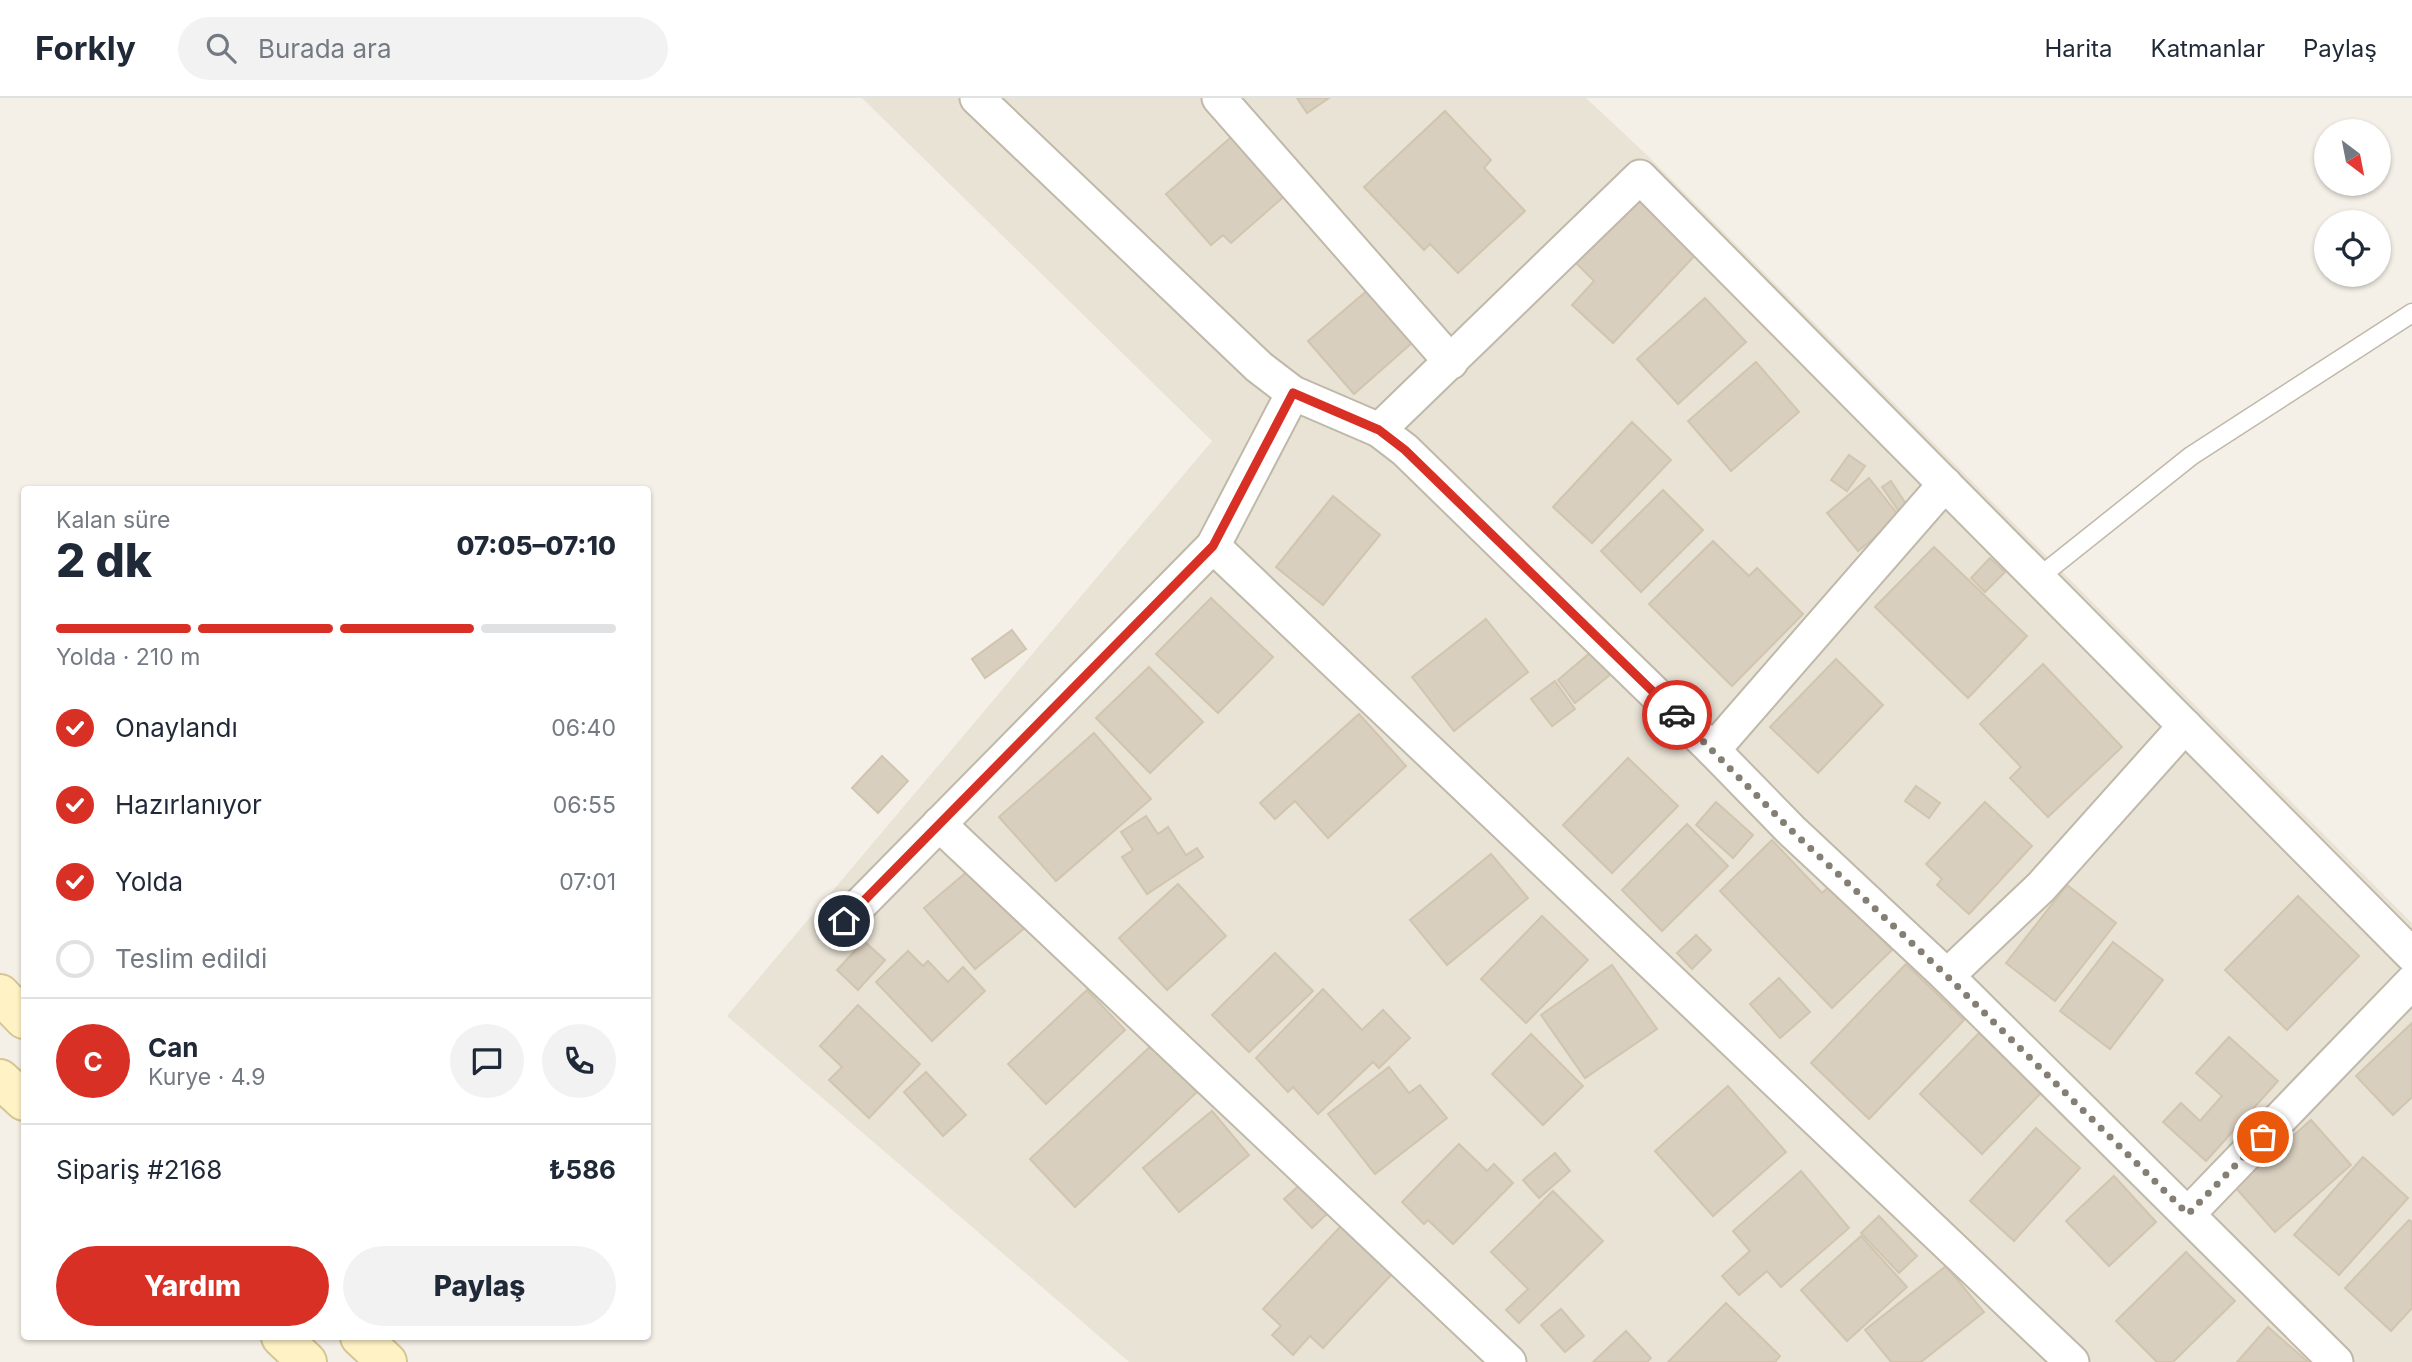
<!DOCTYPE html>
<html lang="tr">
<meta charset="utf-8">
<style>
:root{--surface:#fff;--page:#f2f2f3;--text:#1f2937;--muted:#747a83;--line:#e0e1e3;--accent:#d93025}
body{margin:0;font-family:Inter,sans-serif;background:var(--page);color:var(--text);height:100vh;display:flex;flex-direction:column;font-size:26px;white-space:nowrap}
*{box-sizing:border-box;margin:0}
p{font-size:23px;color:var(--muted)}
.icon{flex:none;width:38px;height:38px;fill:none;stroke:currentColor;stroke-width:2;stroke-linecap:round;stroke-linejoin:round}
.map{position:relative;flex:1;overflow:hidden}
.panel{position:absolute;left:21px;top:388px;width:630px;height:854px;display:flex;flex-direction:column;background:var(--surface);border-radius:7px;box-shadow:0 2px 5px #0004}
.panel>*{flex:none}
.needle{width:46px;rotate:148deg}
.buttons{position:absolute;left:2314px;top:21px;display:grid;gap:14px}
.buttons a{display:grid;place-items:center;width:77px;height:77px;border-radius:50%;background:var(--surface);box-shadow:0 2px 5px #0004;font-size:35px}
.pin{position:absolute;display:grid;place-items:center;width:60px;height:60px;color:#fff;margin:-30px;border:4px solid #fff;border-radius:50%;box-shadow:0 2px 7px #0007}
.courier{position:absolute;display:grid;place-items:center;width:70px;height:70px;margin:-35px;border:5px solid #d93025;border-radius:50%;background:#fff;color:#222;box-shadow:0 2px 9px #0007}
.head em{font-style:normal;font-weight:800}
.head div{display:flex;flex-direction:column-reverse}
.head{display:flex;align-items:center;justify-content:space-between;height:119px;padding:0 35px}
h1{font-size:46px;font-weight:800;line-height:52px}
.bar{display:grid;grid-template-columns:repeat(4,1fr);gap:10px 7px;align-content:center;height:84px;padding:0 35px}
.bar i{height:9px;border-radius:5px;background:var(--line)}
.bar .on{background:var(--accent)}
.bar p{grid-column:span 4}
.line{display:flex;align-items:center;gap:18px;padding:0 35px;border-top:2px solid var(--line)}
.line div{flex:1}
.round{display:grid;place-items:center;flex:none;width:74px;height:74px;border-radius:37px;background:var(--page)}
ol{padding:0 35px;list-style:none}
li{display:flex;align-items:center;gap:21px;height:77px}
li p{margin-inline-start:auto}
li .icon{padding:7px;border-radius:50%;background:var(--accent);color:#fff;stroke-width:4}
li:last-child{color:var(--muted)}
li i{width:38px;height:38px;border:4px solid var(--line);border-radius:50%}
.cta{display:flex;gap:14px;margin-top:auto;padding:14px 35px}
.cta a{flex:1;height:80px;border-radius:42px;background:var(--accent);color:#fff;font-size:28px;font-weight:800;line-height:80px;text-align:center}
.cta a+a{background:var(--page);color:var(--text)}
header{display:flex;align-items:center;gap:42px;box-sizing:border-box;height:98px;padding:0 35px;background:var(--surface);border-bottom:2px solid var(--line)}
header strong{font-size:33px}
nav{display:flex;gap:38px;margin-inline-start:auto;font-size:24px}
.search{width:490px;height:63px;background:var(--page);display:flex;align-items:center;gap:18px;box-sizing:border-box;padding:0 24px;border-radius:38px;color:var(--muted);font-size:26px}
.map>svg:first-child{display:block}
</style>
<header>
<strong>Forkly</strong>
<div class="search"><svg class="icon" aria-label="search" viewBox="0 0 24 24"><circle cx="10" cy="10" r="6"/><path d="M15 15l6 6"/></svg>Burada ara</div>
<nav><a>Harita</a><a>Katmanlar</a><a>Paylaş</a></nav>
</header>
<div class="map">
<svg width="2412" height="1264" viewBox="0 0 2412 1264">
<rect width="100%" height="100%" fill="#f4f0e7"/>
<path fill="#e8e3d5" d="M862,0H1586L1647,57L2412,825V1264H1129L727,918L1212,343Z"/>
<g fill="#d9cfbf" stroke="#d1c5af" stroke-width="2">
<path d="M1297,0H1329L1307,15Z"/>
<path d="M1445,13L1491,62L1484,70L1525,113L1458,175L1430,146L1424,152L1364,89Z"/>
<path d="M1236,35L1288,95L1231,145L1223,137L1211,147L1166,96Z"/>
<path d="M1640,96L1700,152L1613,245L1572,207L1594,183L1576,165Z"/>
<path d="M1376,185L1421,237L1354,296L1308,243Z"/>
<path d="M1705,200L1746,244L1678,306L1637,261Z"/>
<path d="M1756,264L1799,314L1731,373L1688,323Z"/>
<path d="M1632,324L1671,362L1592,445L1553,409Z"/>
<path d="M1849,357L1865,368L1847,393L1831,382Z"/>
<path d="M1869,380L1900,419L1858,453L1827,415Z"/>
<path d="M1891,383L1908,409L1900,415L1882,389Z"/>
<path d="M1663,392L1703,432L1641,494L1601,453Z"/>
<path d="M1333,398L1380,437L1323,507L1276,469Z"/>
<path d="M1713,443L1749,478L1757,470L1803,516L1732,588L1649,506Z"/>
<path d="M1934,449L2027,538L1968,600L1875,509Z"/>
<path d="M1990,460L2005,474L1985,494L1971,480Z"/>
<path d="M1211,500L1273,559L1218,615L1156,556Z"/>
<path d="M1486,521L1528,574L1454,633L1412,579Z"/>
<path d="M1012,532L1026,551L985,580L972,561Z"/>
<path d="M1598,548L1616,572L1575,605L1558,582Z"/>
<path d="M1836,561L1883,607L1818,675L1770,629Z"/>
<path d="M2043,566L2122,649L2048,719L2010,680L2021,669L1980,626Z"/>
<path d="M1149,569L1203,624L1150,675L1096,620Z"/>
<path d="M1555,583L1575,611L1552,628L1531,601Z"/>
<path d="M1359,616L1406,668L1328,740L1295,703L1275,721L1260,705Z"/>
<path d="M1094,635L1151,701L1056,783L999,719Z"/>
<path d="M882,658L908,683L878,715L852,690Z"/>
<path d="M1628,660L1678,708L1612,775L1563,727Z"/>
<path d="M1916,688L1940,705L1929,720L1905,703Z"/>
<path d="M1716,704L1753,737L1733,760L1696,727Z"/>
<path d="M1985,704L2032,748L1969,816L1937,787L1942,781L1926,766Z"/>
<path d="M1146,718L1158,736L1168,729L1186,757L1197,750L1203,759L1147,796L1122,759L1133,752L1121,734Z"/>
<path d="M1687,726L1728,768L1662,833L1622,792Z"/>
<path d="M1772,742L1822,795L1830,788L1892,852L1832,910L1720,793Z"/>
<path d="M1491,756L1528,800L1447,867L1410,822Z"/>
<path d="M975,767L1026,829L975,871L924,810Z"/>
<path d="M1178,786L1226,838L1167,892L1119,840Z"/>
<path d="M2067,787L2116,825L2055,903L2006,865Z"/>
<path d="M2298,798L2359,858L2287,932L2225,872Z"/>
<path d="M1542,818L1588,862L1526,925L1481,881Z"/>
<path d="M1696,837L1711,852L1692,871L1677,855Z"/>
<path d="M864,843L885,862L858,892L837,872Z"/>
<path d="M2113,844L2163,882L2110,951L2060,913Z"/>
<path d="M908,853L923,868L928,863L948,884L963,869L985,893L932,943L876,884Z"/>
<path d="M1275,855L1313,893L1249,954L1212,917Z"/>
<path d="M1906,866L1964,922L1869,1021L1811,965Z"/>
<path d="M1612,867L1657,931L1585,980L1541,917Z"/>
<path d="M1779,880L1810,914L1780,940L1750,906Z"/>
<path d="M1323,891L1362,932L1383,912L1410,940L1379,970L1373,964L1318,1016L1293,989L1288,994L1256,960Z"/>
<path d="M1087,892L1125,932L1046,1006L1008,966Z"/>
<path d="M858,907L920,966L869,1020L829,982L842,969L820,948Z"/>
<path d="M2412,925V999L2393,1017L2356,978Z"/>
<path d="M1979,935L2041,995L1982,1056L1920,996Z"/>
<path d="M1531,936L1583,988L1543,1027L1492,976Z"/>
<path d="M2229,939L2278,983L2206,1063L2163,1024L2181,1005L2200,1023L2222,998L2196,975Z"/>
<path d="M1152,947L1197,994L1075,1109L1030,1061Z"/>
<path d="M1389,969L1409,995L1420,987L1447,1020L1375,1076L1328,1016Z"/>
<path d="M926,974L966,1017L943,1038L904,994Z"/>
<path d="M1728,988L1786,1054L1713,1118L1655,1053Z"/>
<path d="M1212,1013L1249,1057L1179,1114L1143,1070Z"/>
<path d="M2311,1022L2351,1067L2275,1134L2235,1089Z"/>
<path d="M2036,1030L2080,1070L2014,1143L1970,1103Z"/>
<path d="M1459,1046L1487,1073L1494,1066L1513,1085L1453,1146L1428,1122L1424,1126L1402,1104Z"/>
<path d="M1555,1055L1570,1073L1539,1100L1523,1082Z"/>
<path d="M2363,1059L2408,1100L2339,1177L2294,1137Z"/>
<path d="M1801,1073L1849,1130L1781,1189L1767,1173L1739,1197L1722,1178L1750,1153L1733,1133Z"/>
<path d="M2114,1078L2156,1124L2109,1168L2066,1123Z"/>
<path d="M1302,1085L1329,1114L1312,1130L1284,1101Z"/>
<path d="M1553,1093L1603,1143L1519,1225L1506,1212L1528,1191L1491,1154Z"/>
<path d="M1879,1118L1917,1158L1899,1175L1861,1135Z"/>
<path d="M2409,1122L2412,1124V1210L2391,1233L2345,1190Z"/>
<path d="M1341,1128L1392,1176L1323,1250L1310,1238L1293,1257L1272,1237L1281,1228L1263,1211Z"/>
<path d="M1861,1138L1907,1189L1847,1243L1801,1192Z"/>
<path d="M2186,1154L2235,1203L2173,1264H2157L2116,1223Z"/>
<path d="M1946,1168L1984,1214L1921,1264H1891L1865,1232Z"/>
<path d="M1726,1205L1780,1258L1775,1264H1668Z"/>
<path d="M1561,1211L1584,1238L1565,1254L1541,1227Z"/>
<path d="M2268,1229L2308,1264H2237Z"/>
<path d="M1626,1233L1651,1260L1647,1264H1593Z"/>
</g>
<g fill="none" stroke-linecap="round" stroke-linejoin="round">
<g stroke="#c0b8a9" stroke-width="21">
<path id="lane" d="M2038,480L2191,358L2412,215"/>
</g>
<g stroke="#c0b8a9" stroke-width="37">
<g id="street">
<path d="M977,0L1259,269L1293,295L1379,332L1405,352L1713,652L1791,732L1947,878L2336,1264"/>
<path d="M1219,0L1451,264"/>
<path d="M1379,332L1640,79L2412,857"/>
<path d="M1213,448L2072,1264"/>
<path d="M1713,652L1945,386"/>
<path d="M939,726L1509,1264"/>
<path d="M844,823L1213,448L1293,295"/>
<path d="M1947,878L2041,789L2185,628"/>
<path d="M2188,1116L2412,884"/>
</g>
</g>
<g stroke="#d5c695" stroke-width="42">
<g id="secondary">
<path d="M0,896L24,921"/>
<path d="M0,981L24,1003"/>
<path d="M281,1239L307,1264"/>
<path d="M360,1239L387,1264"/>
</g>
</g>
<use href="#lane" stroke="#fff" stroke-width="18"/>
<use href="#street" stroke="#fff" stroke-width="33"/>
<use href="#secondary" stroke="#fff3c6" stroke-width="38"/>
</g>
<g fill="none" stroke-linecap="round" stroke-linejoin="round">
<path stroke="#847e73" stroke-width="7" stroke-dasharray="0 12.6" d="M1677,617L1791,732L1947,878L2188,1116L2263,1039"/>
<path stroke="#d93025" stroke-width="9" d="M844,823L1213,448L1293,295L1379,332L1405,352L1677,617"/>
</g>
</svg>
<div class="buttons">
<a><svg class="needle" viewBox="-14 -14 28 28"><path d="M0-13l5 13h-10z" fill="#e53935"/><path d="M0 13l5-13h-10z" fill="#747a83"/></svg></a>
<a><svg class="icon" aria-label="locate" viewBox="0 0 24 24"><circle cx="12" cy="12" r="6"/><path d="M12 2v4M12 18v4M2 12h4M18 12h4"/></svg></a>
</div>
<div class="pin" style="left:2263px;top:1039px;background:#ea580c"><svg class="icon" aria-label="bag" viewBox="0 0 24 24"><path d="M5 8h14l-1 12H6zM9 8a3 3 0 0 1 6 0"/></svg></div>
<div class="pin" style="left:844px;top:823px;background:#1f2937"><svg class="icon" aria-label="home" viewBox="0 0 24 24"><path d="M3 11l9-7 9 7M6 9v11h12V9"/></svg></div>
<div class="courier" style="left:1677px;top:617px"><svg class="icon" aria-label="car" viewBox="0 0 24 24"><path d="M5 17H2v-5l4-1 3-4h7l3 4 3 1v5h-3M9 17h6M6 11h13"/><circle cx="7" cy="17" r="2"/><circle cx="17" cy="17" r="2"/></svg></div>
<section class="panel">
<div class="head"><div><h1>2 dk</h1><p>Kalan süre</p></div><em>07:05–07:10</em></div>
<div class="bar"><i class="on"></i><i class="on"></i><i class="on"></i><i></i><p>Yolda · 210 m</p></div>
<ol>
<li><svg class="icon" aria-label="check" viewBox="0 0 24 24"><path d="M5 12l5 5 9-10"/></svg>Onaylandı<p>06:40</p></li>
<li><svg class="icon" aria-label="check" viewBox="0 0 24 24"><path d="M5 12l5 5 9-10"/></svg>Hazırlanıyor<p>06:55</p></li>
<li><svg class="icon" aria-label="check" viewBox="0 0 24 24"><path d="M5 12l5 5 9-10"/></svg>Yolda<p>07:01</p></li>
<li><i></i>Teslim edildi</li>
</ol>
<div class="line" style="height:126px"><b class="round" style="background:var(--accent);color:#fff">C</b><div><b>Can</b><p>Kurye · 4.9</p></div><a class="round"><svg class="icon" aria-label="chat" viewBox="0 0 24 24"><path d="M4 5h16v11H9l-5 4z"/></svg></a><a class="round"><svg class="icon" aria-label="phone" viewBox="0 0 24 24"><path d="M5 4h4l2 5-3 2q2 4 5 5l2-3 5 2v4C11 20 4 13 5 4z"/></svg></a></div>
<div class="line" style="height:91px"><div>Sipariş #2168</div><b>₺586</b></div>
<div class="cta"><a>Yardım</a><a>Paylaş</a></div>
</section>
</div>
